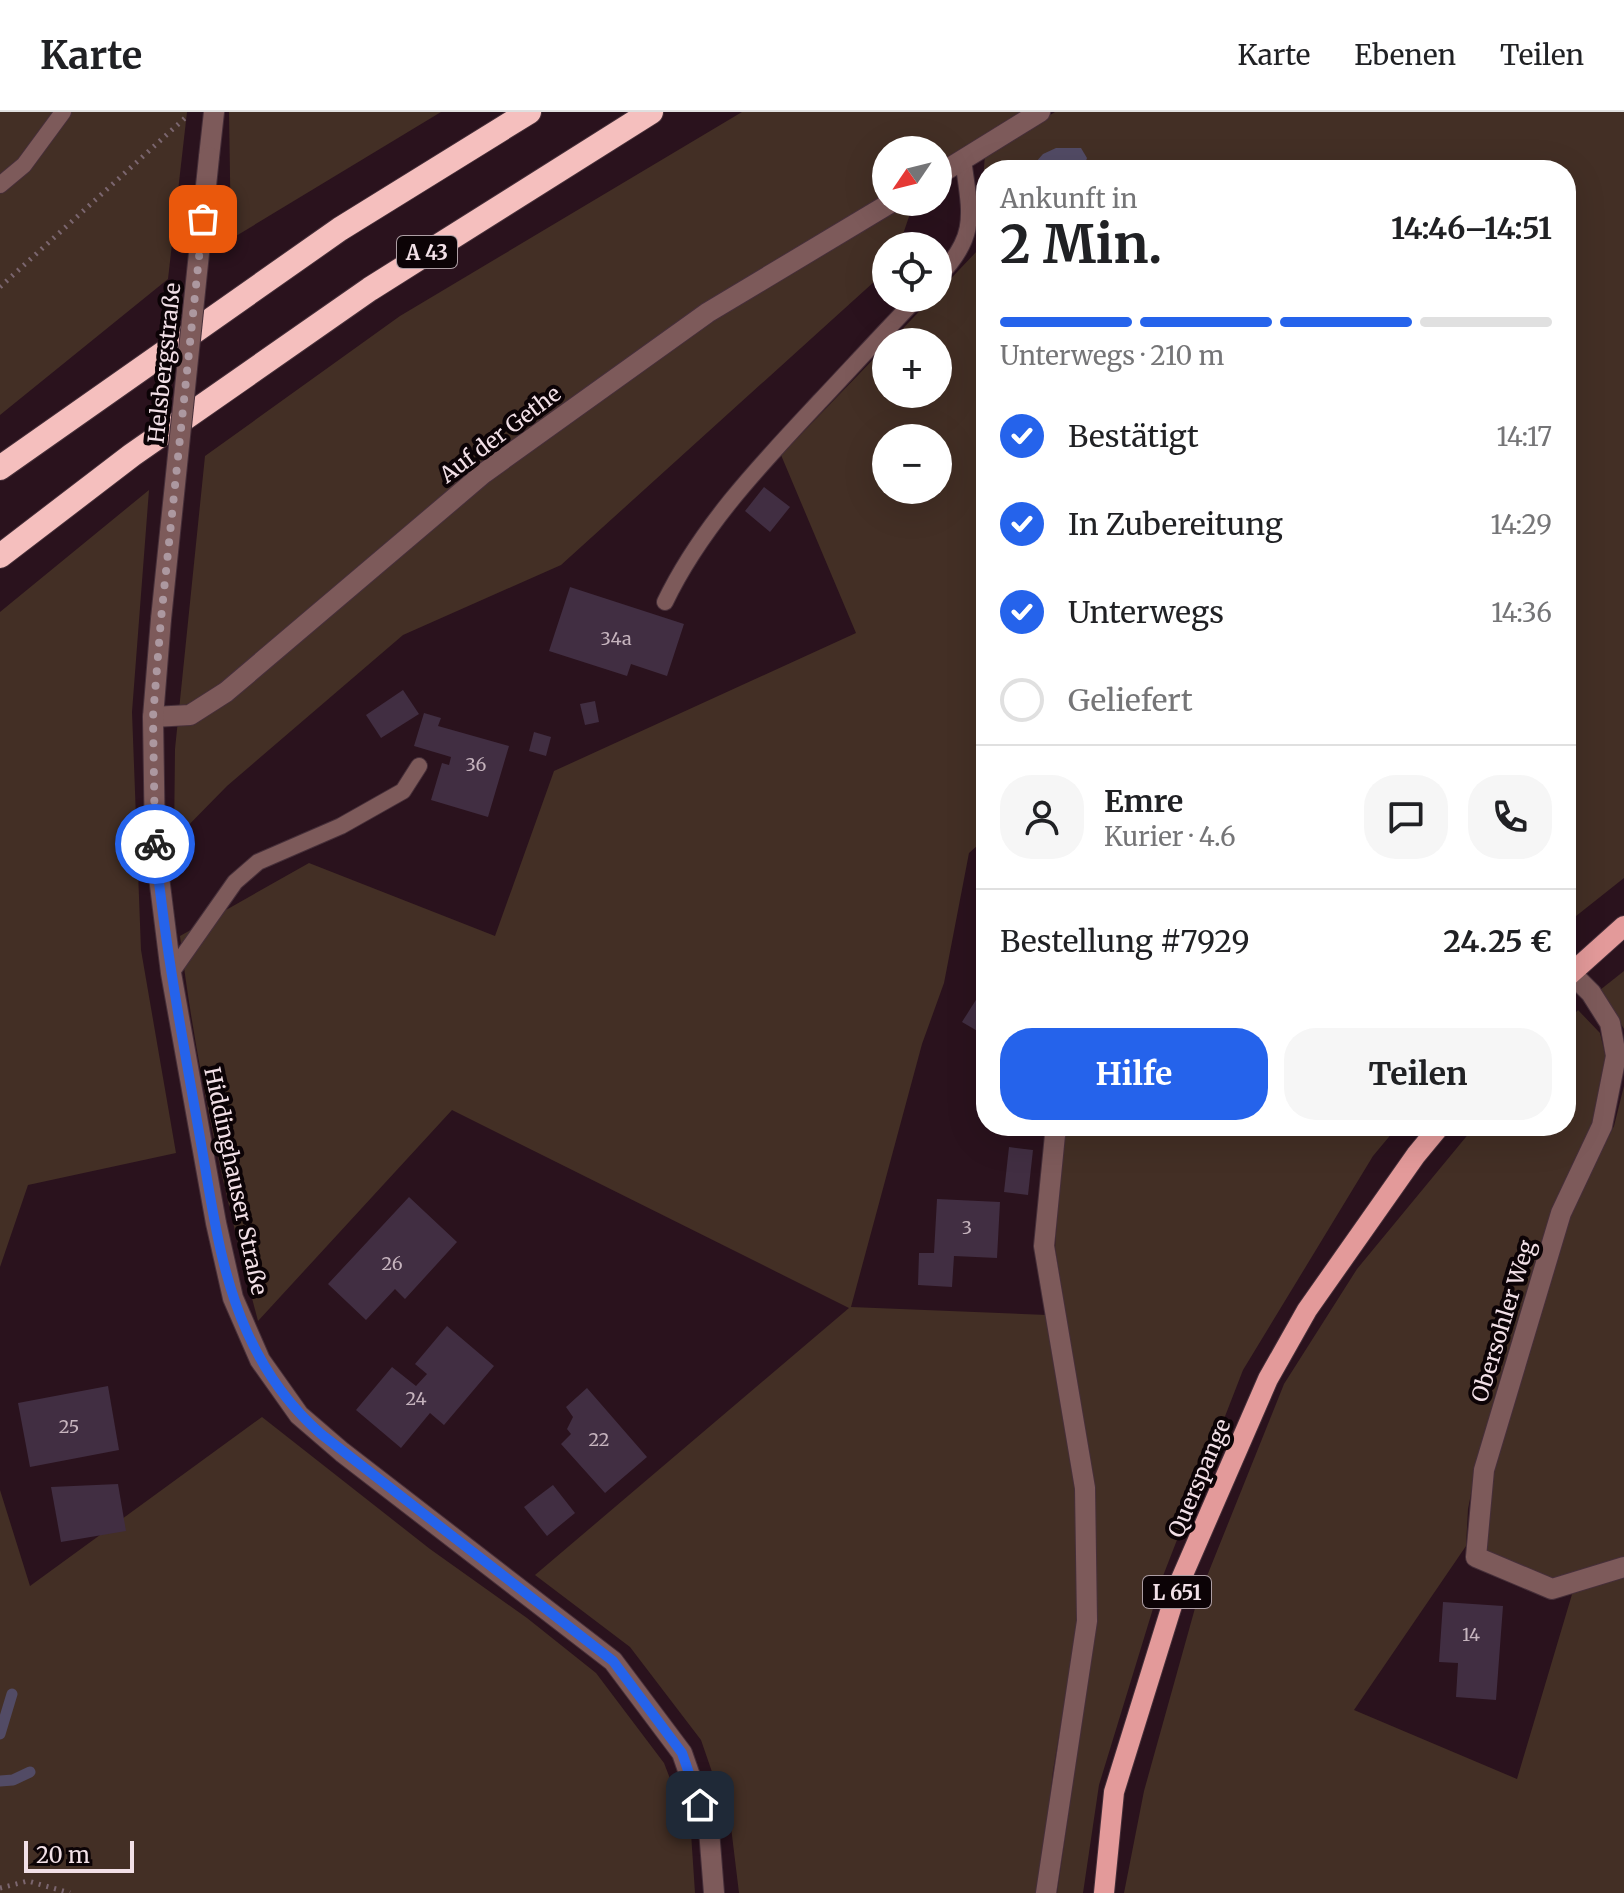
<!DOCTYPE html>
<html lang="de">
<meta charset="utf-8">
<style>
:root{--surface:#fff;--page:#f6f6f6;--text:#202124;--muted:#757577;--line:#e0e0e0;--accent:#2563eb}
body{margin:0;font-family:Merriweather,serif;background:var(--page);color:var(--text);height:100vh;display:flex;flex-direction:column;font-size:30px;white-space:nowrap}
*{box-sizing:border-box;margin:0}
p{font-size:26px;color:var(--muted)}
.icon{flex:none;width:44px;height:44px;fill:none;stroke:currentColor;stroke-width:2;stroke-linecap:round;stroke-linejoin:round}
.map{position:relative;flex:1;overflow:hidden}
.details{position:absolute;left:976px;top:48px;width:600px;height:976px;display:flex;flex-direction:column;background:var(--surface);border-radius:32px;box-shadow:0 8px 32px #0002}
.details>*{flex:none}
.needle{width:52px;rotate:235deg}
.tools{position:absolute;left:872px;top:24px;display:grid;gap:16px}
.tools a{display:grid;place-items:center;width:80px;height:80px;border-radius:50%;background:var(--surface);box-shadow:0 8px 32px #0002;font-size:40px}
.scale{position:absolute;left:24px;bottom:20px;width:110px;box-sizing:border-box;padding-left:8px;border:4px solid #f2e0e7;border-top:0;font-size:22px;line-height:28px;white-space:nowrap;color:#f2e0e7;-webkit-text-stroke:6px #0c0306;paint-order:stroke}
.pin{position:absolute;display:grid;place-items:center;width:68px;height:68px;color:#fff;margin:-34px;border-radius:16px;box-shadow:0 4px 12px #0006}
.courier{position:absolute;display:grid;place-items:center;width:80px;height:80px;margin:-40px;border:6px solid #2563eb;border-radius:50%;background:#fff;color:#222;box-shadow:0 2px 10px #0007}
.summary em{font-style:normal;font-weight:700}
.summary div{display:flex;flex-direction:column-reverse}
.summary{display:flex;align-items:center;justify-content:space-between;height:136px;padding:0 24px}
h1{font-size:52px;font-weight:700;line-height:60px}
.bar{display:grid;grid-template-columns:repeat(4,1fr);gap:12px 8px;align-content:center;height:96px;padding:0 24px}
.bar i{height:10px;border-radius:6px;background:var(--line)}
.bar .current{background:var(--accent)}
.bar p{grid-column:span 4}
.line{display:flex;align-items:center;gap:20px;padding:0 24px;border-top:2px solid var(--line)}
.line div{flex:1}
.round{display:grid;place-items:center;flex:none;width:84px;height:84px;border-radius:32px;background:var(--page)}
ol{padding:0 24px;list-style:none}
li{display:flex;align-items:center;gap:24px;height:88px}
li p{margin-inline-start:auto}
li .icon{padding:8px;border-radius:50%;background:var(--accent);color:#fff;stroke-width:4}
li:last-child{color:var(--muted)}
li i{width:44px;height:44px;border:4px solid var(--line);border-radius:50%}
.action{display:flex;gap:16px;margin-top:auto;padding:16px 24px}
.action a{flex:1;height:92px;border-radius:32px;background:var(--accent);color:#fff;font-size:32px;font-weight:700;line-height:92px;text-align:center}
.action a+a{background:var(--page);color:var(--text)}
header{display:flex;align-items:center;gap:48px;box-sizing:border-box;height:112px;padding:0 40px;background:var(--surface);border-bottom:2px solid var(--line)}
header strong{font-size:38px}
nav{display:flex;gap:44px;margin-inline-start:auto;font-size:28px}
.map>svg:first-child{display:block}
</style>
<header>
<strong>Karte</strong>
<nav><a>Karte</a><a>Ebenen</a><a>Teilen</a></nav>
</header>
<div class="map">
<svg width="1624" height="1781" viewBox="0 0 1624 1781">
<rect width="100%" height="100%" fill="#2a121d"/>
<g fill="#432f25" fill-rule="evenodd">
<path d="M0,0H187L168,167L0,303Z"/>
<path d="M229,0H441L231,127Z"/>
<path d="M742,0H1022L938,51V38H886V90H914L899,134H886V159L561,453L403,523L227,674L174,728L175,637L205,344L400,204Z"/>
<path d="M1055,0H1624V766L1566,812V58H986V726L969,741L944,871L922,932L851,1195L1047,1203L1079,1377L1078,1510L1053,1659L1041,1769L1039,1781H739L731,1715L701,1628L630,1535L535,1463L849,1196L452,998L258,1209C224,1081 196,956 180,824L309,751L495,824L554,659L856,521L781,343L886,234V282H938V230H890L932,186H938V180L978,138L985,42ZM886,326H938V378H886Z"/>
<path d="M149,378L132,600L141,838L176,1041L28,1073L0,1155V500Z"/>
<path d="M1624,859V917L1600,878Z"/>
<path d="M1578,898L1600,921L1606,946L1593,1013L1553,1098L1497,1277L1477,1351L1468,1397L1466,1434L1354,1598L1517,1667L1573,1479L1480,1439L1493,1358L1570,1102L1614,1014L1624,974V1781H1124L1144,1679L1197,1489L1284,1272L1357,1157L1475,1014H1566V911Z"/>
<path d="M1069,1014H1398L1373,1044L1243,1258L1163,1464L1099,1673L1083,1781H1057L1097,1505L1094,1375L1055,1135L1063,1029Z"/>
<path d="M262,1305L430,1437L527,1506L596,1561L664,1651L691,1721L695,1781H0V1378L30,1474Z"/>
</g>
<path fill="#524b65" d="M1056,36H1081L1087,46L1083,58H1029L1043,42Z"/>
<g fill="none" stroke-linecap="round" stroke-linejoin="round">
<g stroke="#524b65" stroke-width="11">
<path d="M0,1622L12,1582"/>
<path d="M0,1669L13,1668L30,1660"/>
</g>
</g>
<g fill="#412e42">
<path d="M764,375L790,395L770,420L745,399Z"/>
<path d="M570,475L684,512L667,564L631,552L627,564L549,539Z"/>
<path d="M403,578L419,602L381,626L366,603Z"/>
<path d="M595,589L599,610L585,613L580,592Z"/>
<path d="M424,601L441,606L438,614L509,634L488,705L431,688L442,651L449,653L451,645L414,634Z"/>
<path d="M534,620L551,625L546,644L529,639Z"/>
<path d="M986,872V924L962,910Z"/>
<path d="M1009,1035L1033,1038L1028,1083L1004,1080Z"/>
<path d="M409,1085L457,1130L405,1187L395,1177L366,1208L328,1172Z"/>
<path d="M937,1087L1000,1090L997,1146L954,1144L952,1175L918,1173L919,1141H934Z"/>
<path d="M447,1214L494,1254L444,1313L430,1301L401,1336L356,1298L392,1255L416,1274L427,1262L415,1252Z"/>
<path d="M108,1274L119,1338L30,1355L18,1291Z"/>
<path d="M587,1276L647,1345L605,1381L561,1332L571,1322L567,1317L573,1305L566,1295Z"/>
<path d="M118,1372L126,1419L61,1430L51,1375Z"/>
<path d="M553,1373L575,1401L547,1424L524,1395Z"/>
<path d="M1443,1490L1503,1494L1496,1588L1456,1585L1458,1551L1439,1550Z"/>
</g>
<g fill="none" stroke-linecap="round" stroke-linejoin="round">
<g stroke="#462f39" stroke-width="18">
<g id="service">
<path d="M0,73L24,53L63,0"/>
<path d="M938,165C979,123 970,101 963,47"/>
<path d="M665,490C702,413 763,350 821,288C853,254 885,219 917,186"/>
<path d="M171,861L235,770L258,750L341,714L403,679L419,654"/>
</g>
</g>
<g stroke="#462f39" stroke-width="22">
<g id="minor">
<path d="M938,63L1040,0"/>
<path d="M153,605L190,603L226,580L484,361L707,201L892,90"/>
<path d="M1566,856L1591,881L1610,911L1616,944L1602,1014L1561,1101L1484,1358L1476,1445L1552,1477L1624,1455"/>
<path d="M1046,1781L1087,1509L1085,1376L1044,1134L1055,1023L1058,1014"/>
</g>
</g>
<g stroke="#462f39" stroke-width="22">
<g id="tertiary">
<path d="M209,45L214,0"/>
<path d="M161,507L153,605L155,733L171,861L216,1111L233,1186L260,1248L299,1303L342,1340L613,1549L682,1641L709,1718L714,1781"/>
</g>
</g>
<g stroke="#462f39" stroke-width="22">
<g id="primary">
<path d="M1566,866L1624,814"/>
<path d="M1104,1781L1114,1680L1178,1474L1268,1267L1307,1198L1416,1043L1440,1014"/>
</g>
</g>
<g stroke="#462f39" stroke-width="26">
<g id="motorway">
<path d="M0,356L340,117L529,0"/>
<path d="M0,444L132,343L370,177L651,0"/>
</g>
</g>
<g stroke="#7b666f" stroke-width="5" stroke-dasharray="2 6" stroke-linecap="butt">
<path d="M0,175L185,6"/>
<path d="M0,1776L28,1769L70,1781"/>
</g>
<use href="#service" stroke="#7d5a5a" stroke-width="16"/>
<use href="#minor" stroke="#7d5a5a" stroke-width="20"/>
<use href="#tertiary" stroke="#7d5a5a" stroke-width="20"/>
<use href="#primary" stroke="#e39a9a" stroke-width="20"/>
<use href="#motorway" stroke="#f5bfbe" stroke-width="24"/>
<g stroke="#462f39" stroke-width="22" stroke-linecap="butt">
<path id="tertiary-bridge" d="M161,507L209,45"/>
</g>
<use href="#tertiary-bridge" stroke="#7d5a5a" stroke-width="20"/>
</g>
<g fill="none" stroke-linecap="round" stroke-linejoin="round">
<path stroke="#ac98a0" stroke-width="8" stroke-dasharray="0 14.4" d="M155,732L153,605L161,507L203,107"/>
<path stroke="#2563eb" stroke-width="10" d="M155,732C164,829 182,924 199,1020C211,1086 219,1158 247,1220C264,1258 289,1294 321,1322L613,1549L682,1641L700,1693"/>
</g>
<g text-anchor="middle" dominant-baseline="central" stroke-width="8" stroke-linejoin="round" paint-order="stroke">
<g font-size="18" fill="#c6b4be">
<text x="616" y="526">34a</text>
<text x="476" y="652">36</text>
<text x="967" y="1115">3</text>
<text x="392" y="1151">26</text>
<text x="416" y="1286">24</text>
<text x="69" y="1314">25</text>
<text x="599" y="1327">22</text>
<text x="1471" y="1522">14</text>
</g>
<g fill="#0c0306" stroke="#ad9ea4" stroke-width="2">
<rect x="397" y="124" width="60" height="32" rx="6"/>
<rect x="1143" y="1464" width="68" height="32" rx="6"/>
</g>
<g font-size="20" font-weight="bold" fill="#f2e0e7">
<text x="427" y="140">A 43</text>
<text x="1177" y="1480">L 651</text>
</g>
<g font-size="22" fill="#f2e0e7" stroke="#0c0306">
<text transform="translate(164 251) rotate(-84)">Helsbergstraße</text>
<text transform="translate(500 322) rotate(-37)">Auf der Gethe</text>
<text transform="translate(236 1069) rotate(78)">Hiddinghauser Straße</text>
<text transform="translate(1503 1209) rotate(-73)">Obersohler Weg</text>
<text transform="translate(1199 1366) rotate(-67)">Querspange</text>
</g>
</g>
</svg>
<div class="tools">
<a><svg class="needle" viewBox="-14 -14 28 28"><path d="M0-13l5 13h-10z" fill="#e53935"/><path d="M0 13l5-13h-10z" fill="#757577"/></svg></a>
<a><svg class="icon" aria-label="locate" viewBox="0 0 24 24"><circle cx="12" cy="12" r="6"/><path d="M12 2v4M12 18v4M2 12h4M18 12h4"/></svg></a>
<a>+</a>
<a>−</a>
</div>
<div class="scale">20 m</div>
<div class="pin" style="left:203px;top:107px;background:#ea580c"><svg class="icon" aria-label="bag" viewBox="0 0 24 24"><path d="M5 8h14l-1 12H6zM9 8a3 3 0 0 1 6 0"/></svg></div>
<div class="pin" style="left:700px;top:1693px;background:#1f2937"><svg class="icon" aria-label="home" viewBox="0 0 24 24"><path d="M3 11l9-7 9 7M6 9v11h12V9"/></svg></div>
<div class="courier" style="left:155px;top:732px"><svg class="icon" aria-label="bike" viewBox="0 0 24 24"><circle cx="6" cy="16" r="4"/><circle cx="18" cy="16" r="4"/><path d="M6 16l4-8h5l3 8M10 8l3 8H6M13 5h3"/></svg></div>
<section class="details">
<div class="summary"><div><h1>2 Min.</h1><p>Ankunft in</p></div><em>14:46–14:51</em></div>
<div class="bar"><i class="current"></i><i class="current"></i><i class="current"></i><i></i><p>Unterwegs · 210 m</p></div>
<ol>
<li><svg class="icon" aria-label="check" viewBox="0 0 24 24"><path d="M5 12l5 5 9-10"/></svg>Bestätigt<p>14:17</p></li>
<li><svg class="icon" aria-label="check" viewBox="0 0 24 24"><path d="M5 12l5 5 9-10"/></svg>In Zubereitung<p>14:29</p></li>
<li><svg class="icon" aria-label="check" viewBox="0 0 24 24"><path d="M5 12l5 5 9-10"/></svg>Unterwegs<p>14:36</p></li>
<li><i></i>Geliefert</li>
</ol>
<div class="line" style="height:144px"><a class="round"><svg class="icon" aria-label="person" viewBox="0 0 24 24"><circle cx="12" cy="8" r="4"/><path d="M4 21q1-7 8-7t8 7"/></svg></a><div><b>Emre</b><p>Kurier · 4.6</p></div><a class="round"><svg class="icon" aria-label="chat" viewBox="0 0 24 24"><path d="M4 5h16v11H9l-5 4z"/></svg></a><a class="round"><svg class="icon" aria-label="phone" viewBox="0 0 24 24"><path d="M5 4h4l2 5-3 2q2 4 5 5l2-3 5 2v4C11 20 4 13 5 4z"/></svg></a></div>
<div class="line" style="height:104px"><div>Bestellung #7929</div><b>24.25 €</b></div>
<div class="action"><a>Hilfe</a><a>Teilen</a></div>
</section>
</div>
